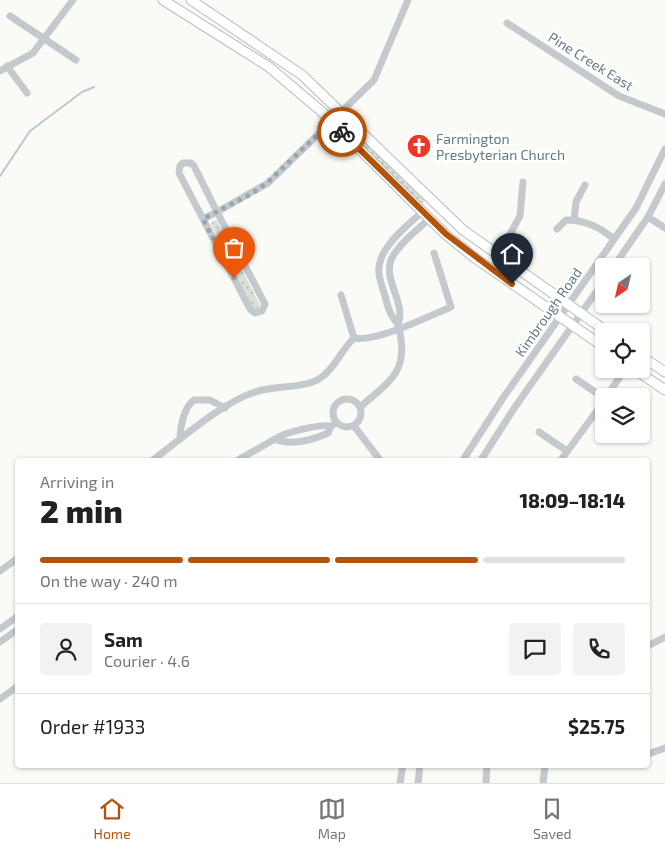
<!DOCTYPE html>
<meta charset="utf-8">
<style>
:root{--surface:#fff;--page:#f2f2f2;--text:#222;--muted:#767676;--line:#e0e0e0;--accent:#b45309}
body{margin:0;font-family:"Exo 2",sans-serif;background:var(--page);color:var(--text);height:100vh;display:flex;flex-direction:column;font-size:19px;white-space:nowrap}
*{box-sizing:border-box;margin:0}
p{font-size:16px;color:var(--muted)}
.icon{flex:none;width:28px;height:28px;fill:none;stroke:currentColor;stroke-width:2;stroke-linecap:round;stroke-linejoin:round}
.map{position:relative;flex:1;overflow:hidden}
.sheet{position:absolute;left:15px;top:458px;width:635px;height:310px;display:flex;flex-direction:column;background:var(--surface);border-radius:5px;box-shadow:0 1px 4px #0004}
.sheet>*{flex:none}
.needle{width:32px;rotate:214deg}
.fabs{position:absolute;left:595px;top:258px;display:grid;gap:10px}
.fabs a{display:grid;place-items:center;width:55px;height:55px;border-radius:5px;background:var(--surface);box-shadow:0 1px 4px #0004;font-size:25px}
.pin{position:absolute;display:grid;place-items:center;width:42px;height:42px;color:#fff;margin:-51px -21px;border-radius:50% 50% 50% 0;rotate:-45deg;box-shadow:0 0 5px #0007}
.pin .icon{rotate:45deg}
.courier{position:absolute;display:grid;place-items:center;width:50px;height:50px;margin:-25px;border:4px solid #b45309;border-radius:50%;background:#fff;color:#222;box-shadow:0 1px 6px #0007}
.summary em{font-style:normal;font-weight:800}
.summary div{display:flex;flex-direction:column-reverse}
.summary{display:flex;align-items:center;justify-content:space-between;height:85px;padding:0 25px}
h1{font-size:32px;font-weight:800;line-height:38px}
.bar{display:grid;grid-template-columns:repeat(4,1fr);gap:8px 5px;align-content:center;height:60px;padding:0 25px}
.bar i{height:6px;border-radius:4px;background:var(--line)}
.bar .active{background:var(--accent)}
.bar p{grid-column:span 4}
.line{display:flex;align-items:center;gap:12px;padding:0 25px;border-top:1px solid var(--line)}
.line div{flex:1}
.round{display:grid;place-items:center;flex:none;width:52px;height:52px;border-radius:5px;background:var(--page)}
.menu{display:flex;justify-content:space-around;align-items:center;height:70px;border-top:1px solid var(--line);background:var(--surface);font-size:14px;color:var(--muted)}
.menu a{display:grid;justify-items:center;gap:2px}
.menu .active{color:var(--accent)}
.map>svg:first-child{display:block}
</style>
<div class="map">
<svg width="665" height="783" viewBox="0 0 665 783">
<defs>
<pattern id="grass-dots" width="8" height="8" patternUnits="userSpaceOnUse" patternTransform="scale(1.25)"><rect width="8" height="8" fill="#dbe0d6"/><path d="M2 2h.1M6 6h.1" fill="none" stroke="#b5bbb3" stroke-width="1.8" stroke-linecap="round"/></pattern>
</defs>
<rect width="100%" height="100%" fill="#fafaf7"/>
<g fill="url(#grass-dots)">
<path d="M343,120L424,200V202L421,203L379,165L339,124Z"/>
<path d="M214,220L217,221L260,305L257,310L253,308L211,224Z"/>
</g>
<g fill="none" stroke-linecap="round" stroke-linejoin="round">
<path stroke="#b9cacc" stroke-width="2" d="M0,176L30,131L82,92L94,87"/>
<g stroke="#b6bdc0" stroke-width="11">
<g id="major">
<path d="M163,0L269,67L321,111L445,234L475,258L604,347"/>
<path d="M191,0L302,75L463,230L606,331"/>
<path d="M641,356L665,372"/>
<path d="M634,369L665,390"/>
</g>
</g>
<g stroke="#c3c9cc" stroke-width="7">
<path d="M10,16L76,60"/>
<path d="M507,23L619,96L665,114"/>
<path d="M7,66L27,93"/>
<path d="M0,71L33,53L73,0"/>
<path d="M422,212C406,227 376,249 379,274C380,281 383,289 385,296C388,307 390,316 398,324C407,302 380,278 393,256C401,242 417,230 429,219"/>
<path d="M648,217L665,228"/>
<path d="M203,219L217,212L194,166L191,163H183L180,166L179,173L250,309L255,313L262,311L265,304L217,212L268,183L374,80L408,0"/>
<path d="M574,220L576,202L585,185"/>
<path d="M557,229L566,220C586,220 599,227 614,239"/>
<path d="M498,256L520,216L523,182"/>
<path d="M614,266L648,217L665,184"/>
<path d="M341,295L354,338"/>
<path d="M354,338C375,343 429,316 451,307L434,253"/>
<path d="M576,379L604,398"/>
<path d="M607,396L625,369"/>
<circle cx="347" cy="413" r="14"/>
<path d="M360,407C393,379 410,370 398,324"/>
<path d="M331,426C320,424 285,432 275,439C290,446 313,440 328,433L331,426L336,423"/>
<path d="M354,426L380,460"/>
<path d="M539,432L567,451"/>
<path d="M180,439C180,427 184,407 194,400H210L225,408"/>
<path d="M153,460C181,439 223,402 255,392C275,385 301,389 319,379C334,370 341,350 354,338"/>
<path d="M238,460L275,439"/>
<path d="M463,460L503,398L636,208L665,149"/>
<path d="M481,460L515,407L604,281"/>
<path d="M561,460L604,401"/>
<path d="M0,571L18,558"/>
<path d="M0,629L18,616"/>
<path d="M0,642L18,629"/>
<path d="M648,646L665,637"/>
<path d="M0,699L18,686"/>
<path d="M648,754L665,748"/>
<path d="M400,783L403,765"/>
<path d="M418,783L420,765"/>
<path d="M486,783L487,765"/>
<path d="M543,783L545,765"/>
</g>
<use href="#major" stroke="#fff" stroke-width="9"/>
</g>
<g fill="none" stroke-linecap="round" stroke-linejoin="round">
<path stroke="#98a7ad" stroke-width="5" stroke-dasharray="0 9" d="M234,278L203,219L251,194L268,182L331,122L342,132"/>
<path stroke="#b45309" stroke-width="6" d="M342,132L446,234L512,284"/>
</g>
<defs>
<g id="church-disc" transform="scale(1.25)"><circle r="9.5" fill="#f03622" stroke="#fff"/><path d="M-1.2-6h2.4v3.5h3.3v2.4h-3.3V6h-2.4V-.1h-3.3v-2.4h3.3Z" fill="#fff"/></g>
</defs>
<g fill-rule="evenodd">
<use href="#church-disc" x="419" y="146"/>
</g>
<g text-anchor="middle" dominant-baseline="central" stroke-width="5" stroke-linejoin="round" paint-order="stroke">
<g font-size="14" fill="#637a85" stroke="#fff">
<text transform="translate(591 61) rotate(32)">Pine Creek East</text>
<text transform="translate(548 312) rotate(-55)">Kimbrough Road</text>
</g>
<g font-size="14" fill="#637a85" stroke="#fff" text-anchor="start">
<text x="436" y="138">Farmington<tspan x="436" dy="16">Presbyterian Church</tspan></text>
</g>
</g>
</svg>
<div class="fabs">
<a><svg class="needle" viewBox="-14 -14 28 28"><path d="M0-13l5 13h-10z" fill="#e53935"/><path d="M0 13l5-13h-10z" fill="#767676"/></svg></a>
<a><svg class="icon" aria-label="locate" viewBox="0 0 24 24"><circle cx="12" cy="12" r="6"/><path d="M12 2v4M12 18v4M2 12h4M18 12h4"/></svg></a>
<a><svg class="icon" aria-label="layers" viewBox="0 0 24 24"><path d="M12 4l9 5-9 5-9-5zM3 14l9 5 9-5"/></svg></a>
</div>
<div class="pin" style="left:234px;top:278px;background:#ea580c"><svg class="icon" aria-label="bag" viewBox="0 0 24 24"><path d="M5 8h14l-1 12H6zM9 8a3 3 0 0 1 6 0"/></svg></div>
<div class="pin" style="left:512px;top:284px;background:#1f2937"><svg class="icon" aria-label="home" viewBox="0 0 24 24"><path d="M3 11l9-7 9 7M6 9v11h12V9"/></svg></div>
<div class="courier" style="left:342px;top:132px"><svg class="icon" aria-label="bike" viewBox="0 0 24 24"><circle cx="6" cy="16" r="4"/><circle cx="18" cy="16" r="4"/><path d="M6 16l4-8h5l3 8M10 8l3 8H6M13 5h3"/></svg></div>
<section class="sheet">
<div class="summary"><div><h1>2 min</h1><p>Arriving in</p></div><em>18:09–18:14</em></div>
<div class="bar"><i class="active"></i><i class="active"></i><i class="active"></i><i></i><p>On the way · 240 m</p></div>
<div class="line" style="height:90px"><a class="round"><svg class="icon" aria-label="person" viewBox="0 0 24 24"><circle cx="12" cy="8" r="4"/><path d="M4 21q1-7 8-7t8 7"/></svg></a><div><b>Sam</b><p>Courier · 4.6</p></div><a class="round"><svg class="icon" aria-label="chat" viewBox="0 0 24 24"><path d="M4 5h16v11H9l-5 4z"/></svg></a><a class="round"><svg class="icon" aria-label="phone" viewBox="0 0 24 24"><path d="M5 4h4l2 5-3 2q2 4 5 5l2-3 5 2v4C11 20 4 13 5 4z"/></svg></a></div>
<div class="line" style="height:65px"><div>Order #1933</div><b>$25.75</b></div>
</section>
</div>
<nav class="menu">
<a class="active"><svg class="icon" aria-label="home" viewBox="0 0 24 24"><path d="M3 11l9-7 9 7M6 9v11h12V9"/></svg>Home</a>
<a><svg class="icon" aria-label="map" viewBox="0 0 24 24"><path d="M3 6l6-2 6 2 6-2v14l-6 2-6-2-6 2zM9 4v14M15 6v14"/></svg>Map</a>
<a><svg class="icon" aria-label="saved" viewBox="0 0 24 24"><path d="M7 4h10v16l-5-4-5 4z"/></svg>Saved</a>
</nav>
